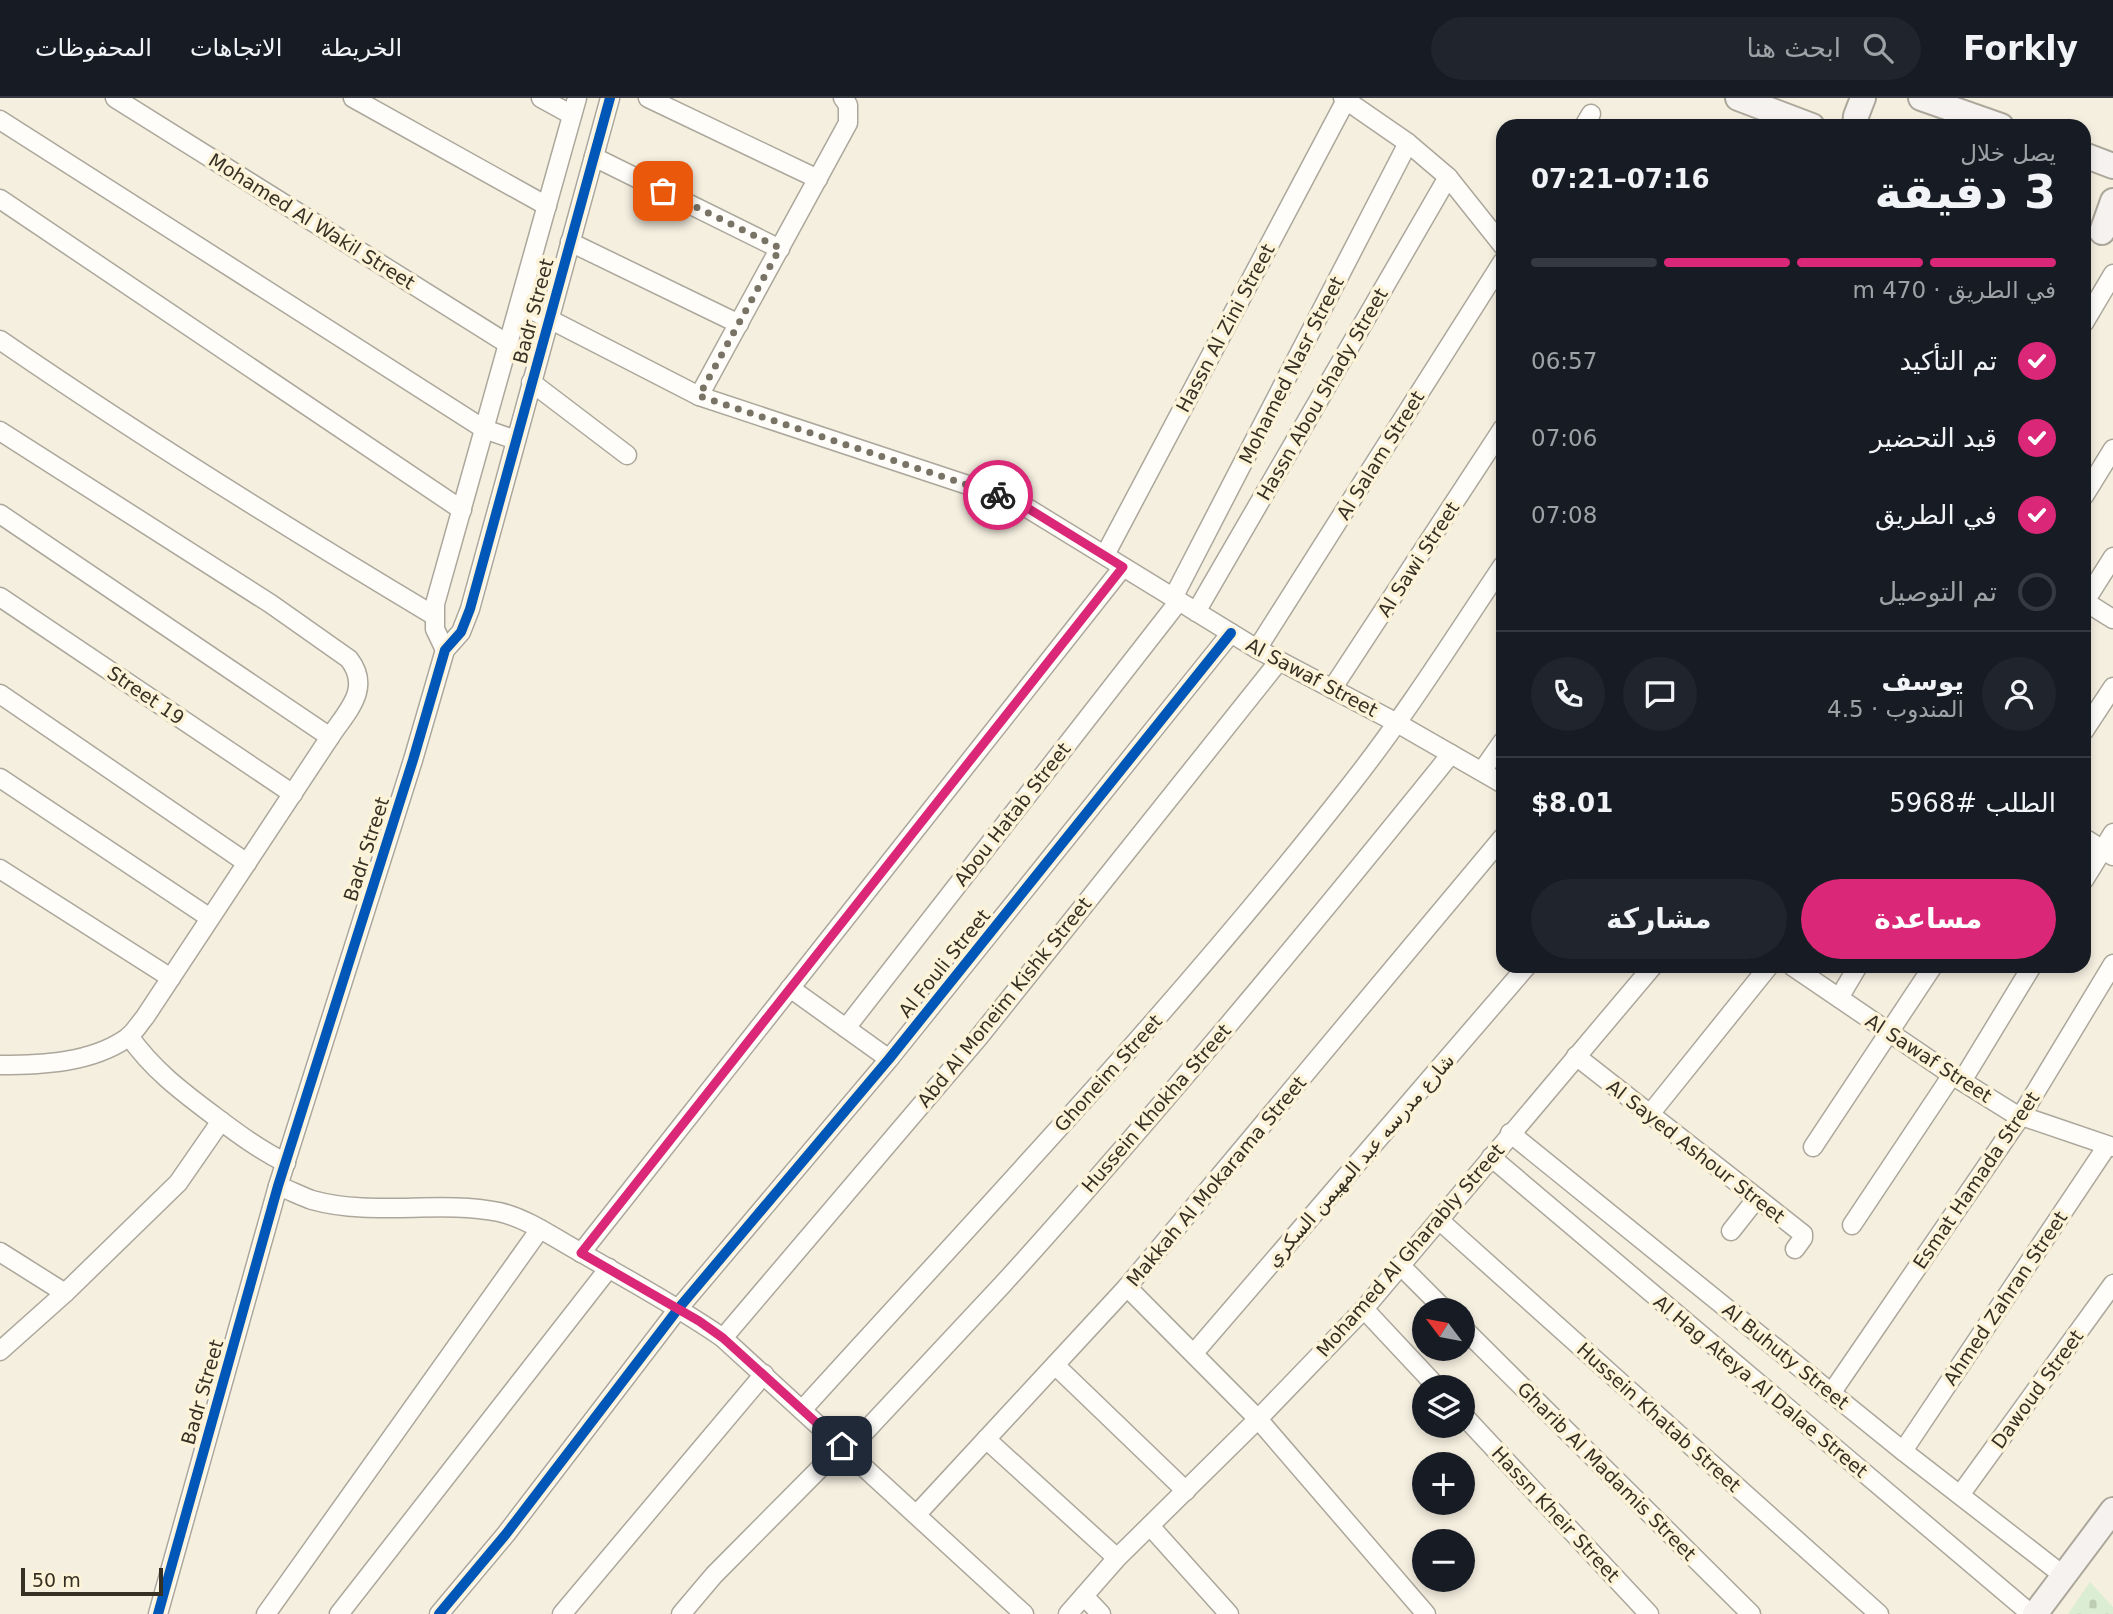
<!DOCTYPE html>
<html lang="ar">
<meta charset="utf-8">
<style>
:root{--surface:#171b24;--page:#20242c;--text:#f1f3f6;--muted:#9ea1a6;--line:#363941;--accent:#db2777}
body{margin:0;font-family:"DejaVu Sans",Vazirmatn,sans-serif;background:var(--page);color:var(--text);direction:rtl;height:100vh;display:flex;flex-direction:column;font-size:26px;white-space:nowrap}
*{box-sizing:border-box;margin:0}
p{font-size:23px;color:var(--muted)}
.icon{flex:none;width:38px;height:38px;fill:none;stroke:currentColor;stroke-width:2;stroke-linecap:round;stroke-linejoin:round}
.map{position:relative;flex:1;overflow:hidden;direction:ltr}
.sheet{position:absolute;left:1496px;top:21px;width:595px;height:854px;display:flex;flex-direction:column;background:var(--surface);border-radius:21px;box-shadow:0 4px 10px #0003;direction:rtl}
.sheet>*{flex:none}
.needle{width:46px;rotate:302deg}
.buttons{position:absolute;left:1412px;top:1200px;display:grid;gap:14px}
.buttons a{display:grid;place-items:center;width:63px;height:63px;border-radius:50%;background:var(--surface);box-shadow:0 4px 10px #0003;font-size:35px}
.scale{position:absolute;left:21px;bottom:18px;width:142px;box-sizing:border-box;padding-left:7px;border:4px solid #353023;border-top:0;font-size:19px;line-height:24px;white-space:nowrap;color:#353023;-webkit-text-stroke:5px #fdf3d8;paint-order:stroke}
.pin{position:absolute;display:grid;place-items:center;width:60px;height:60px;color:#fff;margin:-30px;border-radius:14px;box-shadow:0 4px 10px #0006}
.courier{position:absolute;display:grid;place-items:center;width:70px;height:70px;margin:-35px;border:5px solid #db2777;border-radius:50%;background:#fff;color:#222;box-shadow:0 2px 9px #0007}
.headline em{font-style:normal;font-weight:700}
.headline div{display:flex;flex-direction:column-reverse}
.headline{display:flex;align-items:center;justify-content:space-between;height:119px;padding:0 35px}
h1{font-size:46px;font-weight:700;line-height:52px}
.bar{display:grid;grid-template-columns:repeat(4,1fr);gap:10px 7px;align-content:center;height:84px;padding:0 35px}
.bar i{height:9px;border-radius:5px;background:var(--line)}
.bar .on{background:var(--accent)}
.bar p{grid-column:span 4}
.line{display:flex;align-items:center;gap:18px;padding:0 35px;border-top:2px solid var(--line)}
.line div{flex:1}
.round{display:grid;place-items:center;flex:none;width:74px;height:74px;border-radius:37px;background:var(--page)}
ol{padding:0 35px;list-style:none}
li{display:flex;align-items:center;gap:21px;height:77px}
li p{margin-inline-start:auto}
li .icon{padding:7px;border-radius:50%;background:var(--accent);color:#fff;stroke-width:4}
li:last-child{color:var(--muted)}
li i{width:38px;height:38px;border:4px solid var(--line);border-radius:50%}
.button{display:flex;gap:14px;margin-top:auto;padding:14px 35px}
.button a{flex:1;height:80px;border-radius:42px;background:var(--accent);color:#fff;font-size:28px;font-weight:700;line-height:80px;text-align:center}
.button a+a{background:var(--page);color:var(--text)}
header{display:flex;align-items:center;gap:42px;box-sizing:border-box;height:98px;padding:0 35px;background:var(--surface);border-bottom:2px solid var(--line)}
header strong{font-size:33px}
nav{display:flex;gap:38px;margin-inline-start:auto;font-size:24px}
.search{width:490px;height:63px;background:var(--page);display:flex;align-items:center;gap:18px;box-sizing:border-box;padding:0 24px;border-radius:38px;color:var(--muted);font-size:26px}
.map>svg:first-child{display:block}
</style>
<header>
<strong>Forkly</strong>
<div class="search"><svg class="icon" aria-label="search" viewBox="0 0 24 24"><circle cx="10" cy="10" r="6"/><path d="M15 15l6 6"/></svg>ابحث هنا</div>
<nav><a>الخريطة</a><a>الاتجاهات</a><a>المحفوظات</a></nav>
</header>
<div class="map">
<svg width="2113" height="1516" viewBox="0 0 2113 1516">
<defs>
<pattern id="cemetery-stones" width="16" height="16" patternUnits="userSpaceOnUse" patternTransform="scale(1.75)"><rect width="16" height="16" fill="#dbedd3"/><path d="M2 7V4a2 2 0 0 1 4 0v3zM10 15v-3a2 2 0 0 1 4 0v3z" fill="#bdccb5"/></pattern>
</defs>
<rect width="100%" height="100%" fill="#f5efe0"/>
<path fill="url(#cemetery-stones)" d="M2090,1484L2113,1509V1516H2068Z"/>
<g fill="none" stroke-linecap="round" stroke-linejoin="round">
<g stroke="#aca79b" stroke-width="21">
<g id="minor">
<path d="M115,0L508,246"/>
<path d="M353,0L547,108"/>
<path d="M541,0L572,17"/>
<path d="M648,0L818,81"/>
<path d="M1343,0L1408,45L1448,79L1503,148"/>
<path d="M0,22L484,331L516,342"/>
<path d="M1584,28L1591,16"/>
<path d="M594,59L780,151"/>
<path d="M0,101L462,412"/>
<path d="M570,144L739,226"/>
<path d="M520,206L699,298L1004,399L1029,411L1257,551L1397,625L1503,686"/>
<path d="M2084,225L2113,176"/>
<path d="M0,242C141,339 286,429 433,517"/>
<path d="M531,284L627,357"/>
<path d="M699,298L848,25V7L843,0"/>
<path d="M0,333L271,506L349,561C372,591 347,613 330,639L145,919C139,926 134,935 127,940C91,965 42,967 0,967"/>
<path d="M2084,398L2113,351"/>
<path d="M0,416L330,639"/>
<path d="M1105,457L1346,2"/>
<path d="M0,499L293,696"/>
<path d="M1173,500L1408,45"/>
<path d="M2084,503L2113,521"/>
<path d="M2084,505L2113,459"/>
<path d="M1196,514L1448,79"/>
<path d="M1257,551L1503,163"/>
<path d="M445,552L435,531V506L577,0"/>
<path d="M1332,591L1503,330"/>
<path d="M0,596L247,765"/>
<path d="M2084,633L2113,589"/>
<path d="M1482,673L1503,643"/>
<path d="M0,680L210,820"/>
<path d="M2084,740L2113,758"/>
<path d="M0,771L171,880"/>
<path d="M2084,782L2113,735"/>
<path d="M1792,868L1952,977L2013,1015L2113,1049"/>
<path d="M790,890L889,961"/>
<path d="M1839,900L1858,868"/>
<path d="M846,930L1179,503"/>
<path d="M129,938C152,971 181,993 213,1017C237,1035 258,1051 286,1065"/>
<path d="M1576,958L1803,1136V1140L1795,1151"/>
<path d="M1962,983L2032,868"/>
<path d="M1650,1016L1769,868"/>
<path d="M1510,1035L1903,1353L2064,1478"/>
<path d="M1813,1049L1933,868"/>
<path d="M1491,1059L2031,1516"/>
<path d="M278,1088C289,1092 301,1098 312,1102C373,1119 438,1102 499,1114C529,1121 554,1140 580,1154C628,1182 677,1208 723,1240L1024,1516"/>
<path d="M1439,1122L1879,1516"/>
<path d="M1852,1127L1952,977"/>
<path d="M1731,1133L1757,1100"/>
<path d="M0,1154L65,1195"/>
<path d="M581,1155L1123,469"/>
<path d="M1400,1167L1446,1213"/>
<path d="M1127,1189L1258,1321L1426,1516"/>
<path d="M1364,1211L1438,1290"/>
<path d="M1463,1230L1751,1516"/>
<path d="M723,1240L979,939L1279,563"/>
<path d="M0,1253L65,1195L178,1085L221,1023"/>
<path d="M1194,1255L1527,868"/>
<path d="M1055,1267L1186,1393"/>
<path d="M1832,1294L2021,1018L2113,866"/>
<path d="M802,1312C989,1106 1181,904 1352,685C1407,615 1454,540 1503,467"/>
<path d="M1463,1317L1649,1516"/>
<path d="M986,1341L1117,1460"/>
<path d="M847,1353C899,1297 951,1242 1003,1186C1158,1015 1306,836 1451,656"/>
<path d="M1903,1353L2107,1048"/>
<path d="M1960,1397L2113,1186"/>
<path d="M917,1416L1127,1189L1503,739"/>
<path d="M1150,1428L1229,1516"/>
<path d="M1084,1498L1101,1516"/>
<path d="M158,1516L278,1088L413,662L445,552L461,534L470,511L610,0"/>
<path d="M266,1516L540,1131"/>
<path d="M339,1516L609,1170"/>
<path d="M439,1516L506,1436L678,1211L889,961L1231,535"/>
<path d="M562,1516L764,1276"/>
<path d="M681,1516L714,1477L842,1348"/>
<path d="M1068,1516L1117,1460L1258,1321L1364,1211L1653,868"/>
</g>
</g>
<g stroke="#aca79b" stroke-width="28">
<g id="secondary">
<path d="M1738,0L1812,28"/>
<path d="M1921,0L2001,28"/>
<path d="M1855,28L1856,18L1863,0"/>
<path d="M2084,57L2113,68"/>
<path d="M2102,134L2113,103"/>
<path d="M2035,1516L2113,1412"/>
</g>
</g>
<use href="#minor" stroke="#fefdfa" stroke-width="18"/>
<use href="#secondary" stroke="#f6f2f0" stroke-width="24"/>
<g stroke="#fdf3d8" stroke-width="15">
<g id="cycleway">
<path d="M158,1516L278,1088L413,662L445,552L461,534L470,511L610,0"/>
<path d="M439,1516L506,1436L678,1211L889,961L1231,535"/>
</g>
</g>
<use href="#cycleway" stroke="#0057b8" stroke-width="10"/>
</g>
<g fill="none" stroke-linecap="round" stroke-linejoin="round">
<path stroke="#787365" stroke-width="7" stroke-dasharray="0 12.6" d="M663,93L780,150L699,298L998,397"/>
<path stroke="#db2777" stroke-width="9" d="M842,1348L723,1240L699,1223L581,1155L1123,469L1029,411L998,397"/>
</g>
<g text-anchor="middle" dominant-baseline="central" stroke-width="7" stroke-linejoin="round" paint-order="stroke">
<g font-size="19" fill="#353023" stroke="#fdf3d8">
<text transform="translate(312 123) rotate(32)">Mohamed Al Wakil Street</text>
<text transform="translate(533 213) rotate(-75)">Badr Street</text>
<text transform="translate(1225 230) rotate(-62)">Hassn Al Zini Street</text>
<text transform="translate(1291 272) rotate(-63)">Mohamed Nasr Street</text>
<text transform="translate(1322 296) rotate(-60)">Hassn Abou Shady Street</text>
<text transform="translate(1380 357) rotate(-58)">Al Salam Street</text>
<text transform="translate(1418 461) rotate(-57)">Al Sawi Street</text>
<text transform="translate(1312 579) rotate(28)">Al Sawaf Street</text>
<text transform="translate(146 597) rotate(34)">Street 19</text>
<text transform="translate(1012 716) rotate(-52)">Abou Hatab Street</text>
<text transform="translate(366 751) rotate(-72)">Badr Street</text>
<text transform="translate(944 865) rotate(-51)">Al Fouli Street</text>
<text transform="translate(1004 904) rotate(-51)">Abd Al Moneim Kishk Street</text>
<text transform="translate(1929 960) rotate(33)">Al Sawaf Street</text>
<text transform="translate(1108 975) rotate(-48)">Ghoneim Street</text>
<text transform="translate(1156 1010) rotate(-49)">Hussein Khokha Street</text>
<text transform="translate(1696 1053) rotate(38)">Al Sayed Ashour Street</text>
<text transform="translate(1360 1062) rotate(-49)">شارع مدرسه عبد المهيمن السكري</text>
<text transform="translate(1976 1082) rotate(-56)">Esmat Hamada Street</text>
<text transform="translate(1216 1083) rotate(-50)">Makkah Al Mokarama Street</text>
<text transform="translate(1410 1152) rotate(-49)">Mohamed Al Gharably Street</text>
<text transform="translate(2005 1200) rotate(-56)">Ahmed Zahran Street</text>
<text transform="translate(1786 1258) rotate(39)">Al Buhuty Street</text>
<text transform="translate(1761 1288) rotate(40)">Al Hag Ateya Al Dalae Street</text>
<text transform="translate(2037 1291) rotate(-54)">Dawoud Street</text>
<text transform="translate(202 1294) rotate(-74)">Badr Street</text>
<text transform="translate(1659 1319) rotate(42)">Hussein Khatab Street</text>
<text transform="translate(1607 1373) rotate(45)">Gharib Al Madamis Street</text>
<text transform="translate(1556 1416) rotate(47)">Hassn Kheir Street</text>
</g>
</g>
</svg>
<div class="buttons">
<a><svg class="needle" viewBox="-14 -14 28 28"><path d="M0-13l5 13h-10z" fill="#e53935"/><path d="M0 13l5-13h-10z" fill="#9ea1a6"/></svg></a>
<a><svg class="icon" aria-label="layers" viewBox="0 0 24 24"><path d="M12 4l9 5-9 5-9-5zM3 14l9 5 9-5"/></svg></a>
<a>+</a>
<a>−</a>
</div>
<div class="scale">50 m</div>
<div class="pin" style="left:663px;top:93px;background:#ea580c"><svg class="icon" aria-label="bag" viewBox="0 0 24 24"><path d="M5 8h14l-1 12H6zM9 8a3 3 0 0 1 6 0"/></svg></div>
<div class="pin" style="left:842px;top:1348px;background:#1f2937"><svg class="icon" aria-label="home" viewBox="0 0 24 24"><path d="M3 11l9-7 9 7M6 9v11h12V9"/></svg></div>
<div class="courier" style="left:998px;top:397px"><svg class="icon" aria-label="bike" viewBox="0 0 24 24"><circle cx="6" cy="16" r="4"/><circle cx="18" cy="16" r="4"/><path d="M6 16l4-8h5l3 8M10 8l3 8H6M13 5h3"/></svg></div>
<section class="sheet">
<div class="headline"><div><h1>3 دقيقة</h1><p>يصل خلال</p></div><em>07:16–07:21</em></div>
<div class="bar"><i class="on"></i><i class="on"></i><i class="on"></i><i></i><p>في الطريق · 470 m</p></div>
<ol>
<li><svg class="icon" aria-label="check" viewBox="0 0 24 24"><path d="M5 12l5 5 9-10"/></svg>تم التأكيد<p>06:57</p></li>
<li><svg class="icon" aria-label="check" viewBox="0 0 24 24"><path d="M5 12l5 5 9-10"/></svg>قيد التحضير<p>07:06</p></li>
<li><svg class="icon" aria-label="check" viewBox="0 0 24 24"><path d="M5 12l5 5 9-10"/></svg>في الطريق<p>07:08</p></li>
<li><i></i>تم التوصيل</li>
</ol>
<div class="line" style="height:126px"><a class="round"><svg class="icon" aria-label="person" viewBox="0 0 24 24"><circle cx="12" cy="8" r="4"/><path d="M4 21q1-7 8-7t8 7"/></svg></a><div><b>يوسف</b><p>المندوب · 4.5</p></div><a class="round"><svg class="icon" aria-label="chat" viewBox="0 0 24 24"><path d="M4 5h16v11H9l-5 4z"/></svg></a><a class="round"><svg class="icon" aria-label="phone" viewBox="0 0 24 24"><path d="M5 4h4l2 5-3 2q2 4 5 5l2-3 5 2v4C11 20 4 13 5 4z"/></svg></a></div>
<div class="line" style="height:91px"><div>الطلب #5968</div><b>$8.01</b></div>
<div class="button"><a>مساعدة</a><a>مشاركة</a></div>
</section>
</div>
